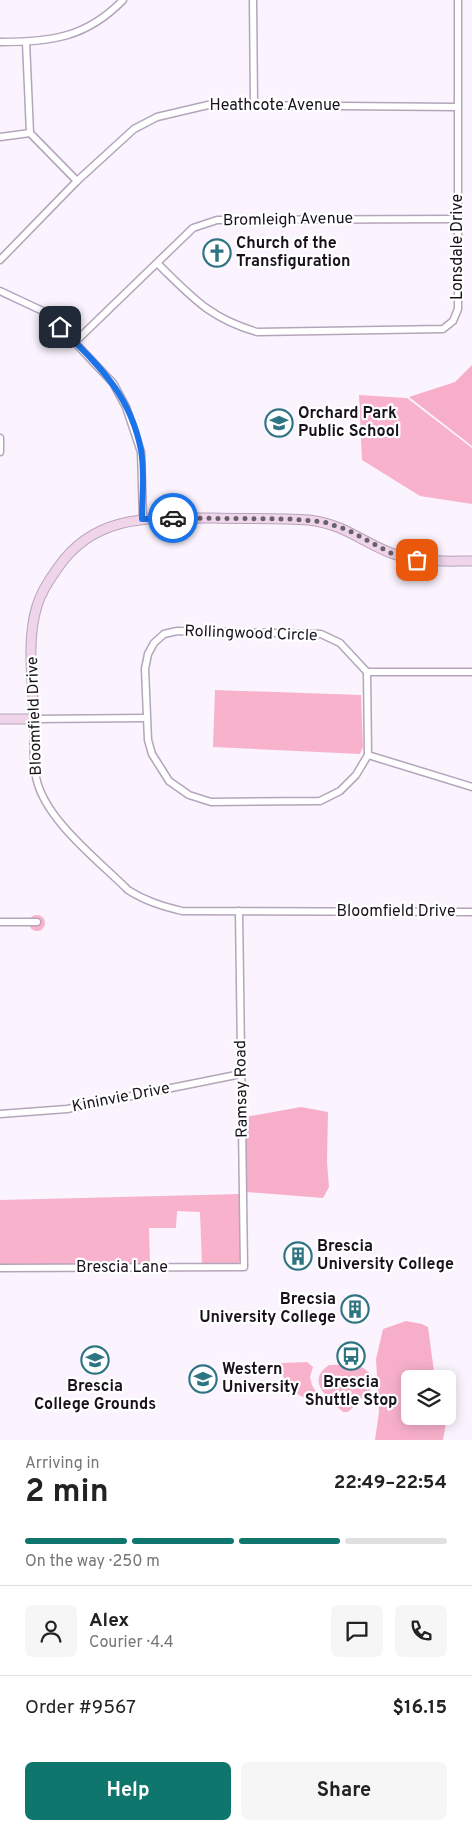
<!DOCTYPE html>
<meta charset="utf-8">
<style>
:root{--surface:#fff;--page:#f6f6f6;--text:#222;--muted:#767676;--line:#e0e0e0;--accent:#0f766e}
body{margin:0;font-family:Overpass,sans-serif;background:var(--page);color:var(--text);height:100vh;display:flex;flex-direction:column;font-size:19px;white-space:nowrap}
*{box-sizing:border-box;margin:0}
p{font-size:16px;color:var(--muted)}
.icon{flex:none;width:28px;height:28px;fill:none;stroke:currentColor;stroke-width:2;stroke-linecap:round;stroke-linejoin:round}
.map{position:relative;height:1440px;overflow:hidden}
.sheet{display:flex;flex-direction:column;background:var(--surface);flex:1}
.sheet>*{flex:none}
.buttons{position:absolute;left:401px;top:1370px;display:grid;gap:10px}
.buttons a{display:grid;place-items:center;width:55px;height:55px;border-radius:8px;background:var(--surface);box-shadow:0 2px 12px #0003;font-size:25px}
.pin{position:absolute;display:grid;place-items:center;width:42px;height:42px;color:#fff;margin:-21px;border-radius:10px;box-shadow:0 2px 8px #0006}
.courier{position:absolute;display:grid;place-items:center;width:50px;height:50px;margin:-25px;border:4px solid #1a73e8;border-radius:50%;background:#fff;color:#222;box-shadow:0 1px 6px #0007}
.headline em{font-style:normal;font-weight:700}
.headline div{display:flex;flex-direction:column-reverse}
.headline{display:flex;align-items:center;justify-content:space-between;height:85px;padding:0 25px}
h1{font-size:32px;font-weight:700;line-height:38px}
.bar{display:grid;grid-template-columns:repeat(4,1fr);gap:8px 5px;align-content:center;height:60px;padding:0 25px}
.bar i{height:6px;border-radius:4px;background:var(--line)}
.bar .selected{background:var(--accent)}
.bar p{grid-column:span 4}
.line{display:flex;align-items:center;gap:12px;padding:0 25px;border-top:1px solid var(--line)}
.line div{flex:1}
.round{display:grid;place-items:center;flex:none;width:52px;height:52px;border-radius:8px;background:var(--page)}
.primary-button{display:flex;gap:10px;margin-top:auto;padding:10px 25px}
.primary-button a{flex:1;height:58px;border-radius:8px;background:var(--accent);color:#fff;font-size:20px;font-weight:700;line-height:58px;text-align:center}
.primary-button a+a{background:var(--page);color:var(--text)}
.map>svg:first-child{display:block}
</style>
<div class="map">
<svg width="472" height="1440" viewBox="0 0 472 1440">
<rect width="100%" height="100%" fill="#fbf4fe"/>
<g fill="#f8b2cb">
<path d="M359,395L407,398L472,448V504L420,496L362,460Z"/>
<path d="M215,690L361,695L363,747L360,754L213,747Z"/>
<circle cx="37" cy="923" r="8"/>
<path d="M241,1194V1259L238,1263L202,1266L200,1212L177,1211L176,1228H149L150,1265L0,1264V1200Z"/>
<path d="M307,1362L313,1367L310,1377L312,1385L323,1404C300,1398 282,1390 281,1363Z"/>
<path d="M329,1365C346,1365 363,1361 373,1378L370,1391L348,1412H343C330,1399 304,1382 329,1365Z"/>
</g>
<g fill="#f7afc9">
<path d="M472,365V446L409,397L455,382Z"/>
<path d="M301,1107L328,1112L327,1162L329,1187L323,1198L246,1192L245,1117Z"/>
<path d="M406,1321L422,1324L428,1327L435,1379H410V1416H444L446,1423L443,1440H375L379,1412L376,1359L383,1329Z"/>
</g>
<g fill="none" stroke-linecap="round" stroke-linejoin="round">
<g stroke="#b4a5bb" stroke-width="9">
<g id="street">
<path d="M253,0L254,104"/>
<path d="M0,42C51,42 86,38 123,0"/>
<path d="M26,42L30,133L77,181"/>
<path d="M0,137L30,133"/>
<path d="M0,260L77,181L134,129L157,117L208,105L457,107"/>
<path d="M158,264C192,297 209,318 257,332L443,329L453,321L458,309V0"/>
<path d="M0,291L47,313L113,383L126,407L141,452L143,519"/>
<path d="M75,342L193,228L217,220L458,219"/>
<path d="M0,438V452"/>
<path d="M177,631L321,634L340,643L367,672L368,755L356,775L340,791L320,801L211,802L189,795L169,781L152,754L148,740L145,669L148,654L154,643L164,634Z"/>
<path d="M367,672H472"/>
<path d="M146,718L34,719C34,738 32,759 36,777C44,819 98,860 128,890C145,901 162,906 182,911L472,912"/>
<path d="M368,755L472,787"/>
<path d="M0,922H37"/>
<path d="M0,1114L67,1109L241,1074"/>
<path d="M0,1268L244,1267L239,911"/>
</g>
</g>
<g stroke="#b4a5bb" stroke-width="11">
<path id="secondary" d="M0,719H34C33,683 26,641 37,606C41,592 49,580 57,569C95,512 154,518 214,518C246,519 278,518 309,520C346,525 360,541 391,553C417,563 445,561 472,561"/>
</g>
<use href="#street" stroke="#fff" stroke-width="6"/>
<use href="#secondary" stroke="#f0d4ea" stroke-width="9"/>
</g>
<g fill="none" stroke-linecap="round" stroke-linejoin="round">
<path stroke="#67626a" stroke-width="5" stroke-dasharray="0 9" d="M173,518L292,519L324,522L348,530L391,553L417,560"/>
<path stroke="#1a73e8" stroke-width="6" d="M60,327C99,366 130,394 141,450C145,472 142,497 142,519L173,518"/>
</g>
<defs>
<g id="church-ring" transform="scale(1.4375)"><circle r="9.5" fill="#fff" stroke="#2e7482" stroke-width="1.5"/><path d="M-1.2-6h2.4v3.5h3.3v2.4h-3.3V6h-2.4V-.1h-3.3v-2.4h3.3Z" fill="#2e7482"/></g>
<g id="school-ring" transform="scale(1.4375)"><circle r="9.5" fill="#fff" stroke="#2e7482" stroke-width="1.5"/><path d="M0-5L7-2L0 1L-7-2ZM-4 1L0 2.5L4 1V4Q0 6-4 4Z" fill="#2e7482"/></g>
<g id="building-ring" transform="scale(1.4375)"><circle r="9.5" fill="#fff" stroke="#2e7482" stroke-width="1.5"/><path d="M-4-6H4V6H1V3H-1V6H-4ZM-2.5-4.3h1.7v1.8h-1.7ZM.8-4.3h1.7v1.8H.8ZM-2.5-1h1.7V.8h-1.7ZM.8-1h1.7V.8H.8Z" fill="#2e7482"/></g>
<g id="bus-ring" transform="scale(1.4375)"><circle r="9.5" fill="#fff" stroke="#2e7482" stroke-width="1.5"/><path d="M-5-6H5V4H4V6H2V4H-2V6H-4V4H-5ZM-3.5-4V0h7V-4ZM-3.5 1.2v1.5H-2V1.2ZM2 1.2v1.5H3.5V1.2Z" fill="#2e7482"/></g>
<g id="university-ring" transform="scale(1.4375)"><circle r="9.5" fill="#fff" stroke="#2e7482" stroke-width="1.5"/><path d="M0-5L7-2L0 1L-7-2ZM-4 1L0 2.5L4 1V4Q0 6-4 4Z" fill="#2e7482"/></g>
</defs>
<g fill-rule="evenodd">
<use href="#church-ring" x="217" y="253"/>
<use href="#school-ring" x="279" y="423"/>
<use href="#building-ring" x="298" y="1256"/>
<use href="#building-ring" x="355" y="1309"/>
<use href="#bus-ring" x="351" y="1356"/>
<use href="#university-ring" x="95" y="1360"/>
<use href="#university-ring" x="203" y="1379"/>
</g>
<g text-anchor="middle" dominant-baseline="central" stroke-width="4.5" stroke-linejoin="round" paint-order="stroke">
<g font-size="16" fill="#18131b" stroke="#fff">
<text x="275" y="106">Heathcote Avenue</text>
<text transform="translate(288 220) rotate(-1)">Bromleigh Avenue</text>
<text transform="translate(458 247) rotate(-90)">Lonsdale Drive</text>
<text transform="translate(251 634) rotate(2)">Rollingwood Circle</text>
<text transform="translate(35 716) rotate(-92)">Bloomfield Drive</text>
<text x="396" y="912">Bloomfield Drive</text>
<text transform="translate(242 1089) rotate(-91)">Ramsay Road</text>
<text transform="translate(121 1098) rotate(-11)">Kininvie Drive</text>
<text x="122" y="1268">Brescia Lane</text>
</g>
<g font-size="16" font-weight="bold" fill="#18131b" stroke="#fff" text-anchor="start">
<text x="236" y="244">Church of the<tspan x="236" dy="18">Transfiguration</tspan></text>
<text x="298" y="414">Orchard Park<tspan x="298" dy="18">Public School</tspan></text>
<text x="317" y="1247">Brescia<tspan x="317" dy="18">University College</tspan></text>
<text x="336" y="1300" text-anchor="end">Brecsia<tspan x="336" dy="18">University College</tspan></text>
<text x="222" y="1370">Western<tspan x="222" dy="18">University</tspan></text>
<text x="351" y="1383" text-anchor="middle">Brescia<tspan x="351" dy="18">Shuttle Stop</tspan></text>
<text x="95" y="1387" text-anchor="middle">Brescia<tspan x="95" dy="18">College Grounds</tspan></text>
</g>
</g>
</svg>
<div class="buttons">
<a><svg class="icon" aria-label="layers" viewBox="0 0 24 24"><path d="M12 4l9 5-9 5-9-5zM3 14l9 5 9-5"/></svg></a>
</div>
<div class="pin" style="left:417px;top:560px;background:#ea580c"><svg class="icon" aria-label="bag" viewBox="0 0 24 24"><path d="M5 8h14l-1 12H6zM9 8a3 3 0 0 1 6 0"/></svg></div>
<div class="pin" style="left:60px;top:327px;background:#1f2937"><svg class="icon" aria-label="home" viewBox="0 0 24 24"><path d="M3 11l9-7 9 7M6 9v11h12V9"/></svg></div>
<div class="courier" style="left:173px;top:518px"><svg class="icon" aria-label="car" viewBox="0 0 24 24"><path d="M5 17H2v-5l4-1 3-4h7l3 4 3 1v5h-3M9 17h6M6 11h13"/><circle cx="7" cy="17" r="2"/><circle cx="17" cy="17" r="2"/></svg></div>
</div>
<section class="sheet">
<div class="headline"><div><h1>2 min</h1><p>Arriving in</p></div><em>22:49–22:54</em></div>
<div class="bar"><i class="selected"></i><i class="selected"></i><i class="selected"></i><i></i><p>On the way · 250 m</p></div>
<div class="line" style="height:90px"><a class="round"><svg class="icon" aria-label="person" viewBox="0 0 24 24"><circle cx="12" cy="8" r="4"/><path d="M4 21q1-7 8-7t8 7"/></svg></a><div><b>Alex</b><p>Courier · 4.4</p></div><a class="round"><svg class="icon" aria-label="chat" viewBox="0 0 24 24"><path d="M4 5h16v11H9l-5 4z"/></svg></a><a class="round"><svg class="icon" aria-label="phone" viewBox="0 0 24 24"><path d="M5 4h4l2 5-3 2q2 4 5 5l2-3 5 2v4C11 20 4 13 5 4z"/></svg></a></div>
<div class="line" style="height:65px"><div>Order #9567</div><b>$16.15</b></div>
<div class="primary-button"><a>Help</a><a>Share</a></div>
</section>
